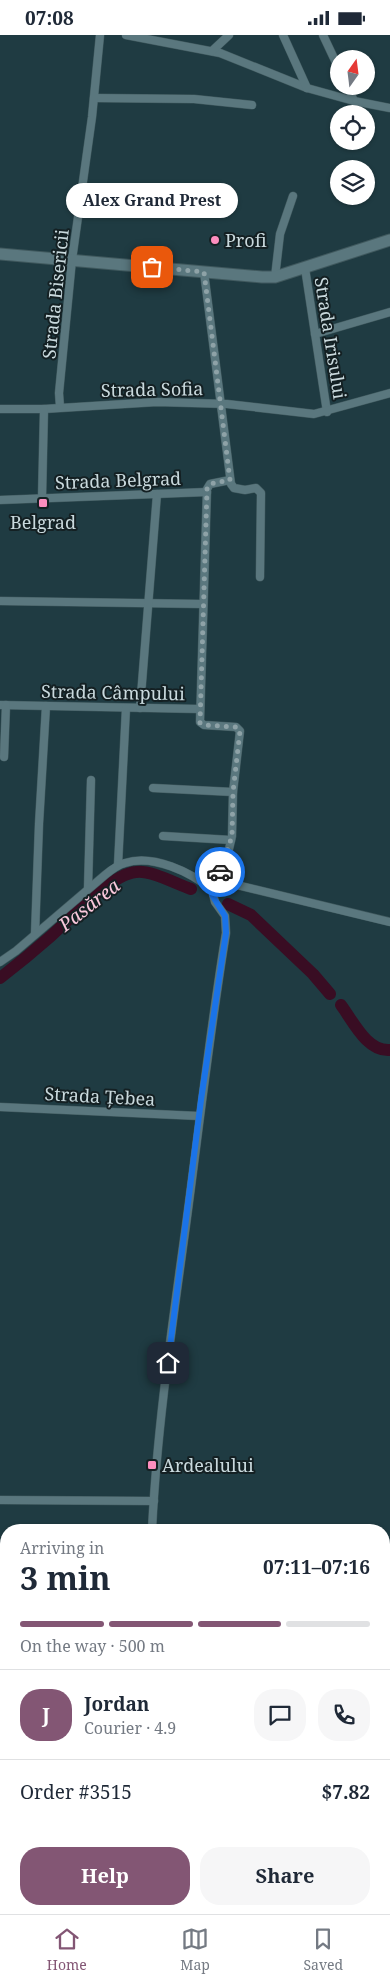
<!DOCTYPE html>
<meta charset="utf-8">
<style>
:root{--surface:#fff;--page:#f6f6f7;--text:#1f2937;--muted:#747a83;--line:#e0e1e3;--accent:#835674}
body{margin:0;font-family:"Noto Serif",serif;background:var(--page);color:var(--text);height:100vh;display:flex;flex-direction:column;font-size:19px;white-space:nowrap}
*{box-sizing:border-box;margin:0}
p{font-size:16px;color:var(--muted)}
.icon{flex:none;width:28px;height:28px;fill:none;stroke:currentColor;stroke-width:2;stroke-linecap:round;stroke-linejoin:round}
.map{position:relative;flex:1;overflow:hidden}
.sheet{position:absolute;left:0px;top:1489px;width:390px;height:391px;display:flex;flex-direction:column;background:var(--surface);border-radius:20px 20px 0 0;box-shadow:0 1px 4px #0004}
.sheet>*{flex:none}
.needle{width:32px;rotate:14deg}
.tools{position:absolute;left:330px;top:15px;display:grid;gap:10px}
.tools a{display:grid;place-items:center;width:45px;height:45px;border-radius:50%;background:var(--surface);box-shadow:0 1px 4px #0004;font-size:25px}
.pin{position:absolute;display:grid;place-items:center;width:42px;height:42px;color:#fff;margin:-21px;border-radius:10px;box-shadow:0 2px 8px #0006}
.courier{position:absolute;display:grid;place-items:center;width:50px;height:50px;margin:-25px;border:4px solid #1a73e8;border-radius:50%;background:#fff;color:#222;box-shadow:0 1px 6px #0007}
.bubble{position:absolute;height:35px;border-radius:18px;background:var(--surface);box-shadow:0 1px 4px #0004;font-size:16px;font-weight:700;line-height:35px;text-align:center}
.overview em{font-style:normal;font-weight:700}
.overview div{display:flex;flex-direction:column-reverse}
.overview{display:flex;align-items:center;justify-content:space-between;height:85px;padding:0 20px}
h1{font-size:32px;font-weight:700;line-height:38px}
.bar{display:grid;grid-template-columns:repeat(4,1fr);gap:8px 5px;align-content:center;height:60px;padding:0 20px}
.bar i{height:6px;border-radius:4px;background:var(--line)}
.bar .active{background:var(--accent)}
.bar p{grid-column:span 4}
.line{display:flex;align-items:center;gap:12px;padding:0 20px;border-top:1px solid var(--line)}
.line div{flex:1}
.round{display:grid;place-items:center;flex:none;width:52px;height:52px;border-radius:20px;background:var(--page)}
.button{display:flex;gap:10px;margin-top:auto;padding:10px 20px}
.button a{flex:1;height:58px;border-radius:20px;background:var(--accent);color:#fff;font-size:20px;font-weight:700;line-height:58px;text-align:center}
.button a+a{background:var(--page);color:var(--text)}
.status{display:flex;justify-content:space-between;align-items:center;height:35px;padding:0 25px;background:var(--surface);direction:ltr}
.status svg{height:14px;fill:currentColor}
.tabs{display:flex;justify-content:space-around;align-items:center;height:70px;border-top:1px solid var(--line);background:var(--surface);font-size:14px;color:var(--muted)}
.tabs a{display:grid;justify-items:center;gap:2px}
.tabs .active{color:var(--accent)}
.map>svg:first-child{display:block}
</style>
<div class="status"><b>07:08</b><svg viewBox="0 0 49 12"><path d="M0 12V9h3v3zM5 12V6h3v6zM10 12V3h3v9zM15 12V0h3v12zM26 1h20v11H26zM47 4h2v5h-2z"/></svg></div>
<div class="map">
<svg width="390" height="1879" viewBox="0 0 390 1879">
<rect width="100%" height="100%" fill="#1f3b42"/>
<path fill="#824e64" d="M384,1784L390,1786V1879H321L322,1874H384Z"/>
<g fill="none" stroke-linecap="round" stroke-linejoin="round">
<g stroke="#390d23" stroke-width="12">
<path d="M228,869L251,880L313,939L330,959"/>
<path d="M0,943C17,930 34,916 51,901C70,884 111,839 136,837C151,835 176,849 191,854"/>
<path d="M341,970C353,986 367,1017 390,1015"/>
</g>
<g stroke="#40595e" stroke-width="9">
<g id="street">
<path d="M126,0L220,18L307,53L354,66L390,73"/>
<path d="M283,0L307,53"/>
<path d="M323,0L339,34"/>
<path d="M212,16L229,0"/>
<path d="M347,51L354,66"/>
<path d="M94,63L194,64L252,70"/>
<path d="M305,233L327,377"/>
<path d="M204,237L231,449L234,453L245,455L256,453L261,458L260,542"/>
<path d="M275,242L280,199L293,161"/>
<path d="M315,299L390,277"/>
<path d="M60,372L59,358L72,225L92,82L100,0"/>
<path d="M0,374H44L157,367L227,369L314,379L390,358"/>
<path d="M42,463L44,374"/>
<path d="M0,465L207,457"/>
<path d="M0,566L203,569"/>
<path d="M0,670L200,674"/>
<path d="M140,673L157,459"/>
<path d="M4,722L6,670"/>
<path d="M153,753L233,757"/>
<path d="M163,801L231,805"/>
<path d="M118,830L126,673"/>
<path d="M216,845L390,887"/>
<path d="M88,853L91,745"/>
<path d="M35,899L39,789L46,671"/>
<path d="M0,927L16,916L105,840C111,835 117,830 125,828C153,819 191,837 212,855"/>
<path d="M0,1072L199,1081"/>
<path d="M0,1465L154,1466"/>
<path d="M152,1495C157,1393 172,1292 186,1190C199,1093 210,995 226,898L225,881L215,867L212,855L229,814L232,801L233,757L240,696L236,692L204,690L200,687L207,454L210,449L230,445"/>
<path d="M141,1879L142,1874"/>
</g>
</g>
<g stroke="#40595e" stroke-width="13">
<path id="secondary" d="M0,219L262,242H275L390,205"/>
</g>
<use href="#street" stroke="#5a777e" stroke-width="8"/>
<use href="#secondary" stroke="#5a777e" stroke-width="11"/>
</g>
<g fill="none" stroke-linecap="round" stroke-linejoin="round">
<path stroke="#8ea2a7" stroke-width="5" stroke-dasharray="0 9" d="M152,232L204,237L230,445L210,449L207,454L200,688L204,690L236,692L240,696L233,757L232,801L220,837"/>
<path stroke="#1a73e8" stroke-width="6" d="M168,1328L201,1065L226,898L225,881L212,860V856L220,837"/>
</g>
<g fill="#fd8ebf" stroke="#142023" stroke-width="2">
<circle cx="215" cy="205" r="5"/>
<rect x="38" y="463" width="10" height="10" rx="2.5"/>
<rect x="147" y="1425" width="10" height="10" rx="2.5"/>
</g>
<g text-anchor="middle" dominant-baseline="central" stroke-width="4" stroke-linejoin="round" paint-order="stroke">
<g font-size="18" fill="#c9d9dd" stroke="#142023" text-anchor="start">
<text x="225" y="205">Profi</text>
<text x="43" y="487" text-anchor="middle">Belgrad</text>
<text x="162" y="1430">Ardealului</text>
</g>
<g font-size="18" fill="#c9d9dd" stroke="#142023">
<text transform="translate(55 259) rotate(-84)">Strada Bisericii</text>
<text transform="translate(331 303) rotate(81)">Strada Irisului</text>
<text transform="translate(152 354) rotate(-1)">Strada Sofia</text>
<text transform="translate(118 445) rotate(-2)">Strada Belgrad</text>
<text transform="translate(113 657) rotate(1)">Strada Câmpului</text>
<text transform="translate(100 1061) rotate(3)">Strada Țebea</text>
</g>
<g font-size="19" font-style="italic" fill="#fbc8dc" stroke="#142023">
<text transform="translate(89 870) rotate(-38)">Pasărea</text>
</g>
</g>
</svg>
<div class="tools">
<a><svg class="needle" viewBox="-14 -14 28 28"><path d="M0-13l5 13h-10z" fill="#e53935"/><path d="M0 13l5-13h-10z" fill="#747a83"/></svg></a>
<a><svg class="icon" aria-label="locate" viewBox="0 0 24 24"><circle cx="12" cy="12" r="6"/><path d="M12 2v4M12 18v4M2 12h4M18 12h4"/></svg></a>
<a><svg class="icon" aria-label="layers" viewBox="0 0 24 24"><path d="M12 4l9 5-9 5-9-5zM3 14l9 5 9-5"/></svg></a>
</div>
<div class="pin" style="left:152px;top:232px;background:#ea580c"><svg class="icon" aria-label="bag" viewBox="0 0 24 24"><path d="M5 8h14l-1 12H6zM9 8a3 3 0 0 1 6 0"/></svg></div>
<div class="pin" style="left:168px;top:1328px;background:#1f2937"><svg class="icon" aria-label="home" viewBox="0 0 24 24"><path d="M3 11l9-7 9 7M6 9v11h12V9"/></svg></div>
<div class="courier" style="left:220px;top:837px"><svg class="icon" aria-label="car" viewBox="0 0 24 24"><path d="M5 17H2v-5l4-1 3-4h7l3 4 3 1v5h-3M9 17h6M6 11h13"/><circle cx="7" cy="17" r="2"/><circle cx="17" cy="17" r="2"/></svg></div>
<div class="bubble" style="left:66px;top:148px;width:172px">Alex Grand Prest</div>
<section class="sheet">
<div class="overview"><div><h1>3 min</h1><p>Arriving in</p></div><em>07:11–07:16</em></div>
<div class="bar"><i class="active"></i><i class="active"></i><i class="active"></i><i></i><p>On the way · 500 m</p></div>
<div class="line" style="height:90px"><b class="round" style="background:var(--accent);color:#fff">J</b><div><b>Jordan</b><p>Courier · 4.9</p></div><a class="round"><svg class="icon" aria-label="chat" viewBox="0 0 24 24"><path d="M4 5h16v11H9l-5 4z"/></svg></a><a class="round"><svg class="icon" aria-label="phone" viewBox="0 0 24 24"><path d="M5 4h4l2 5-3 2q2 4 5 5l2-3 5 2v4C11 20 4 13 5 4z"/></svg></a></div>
<div class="line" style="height:65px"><div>Order #3515</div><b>$7.82</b></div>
<div class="button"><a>Help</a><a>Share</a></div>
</section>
</div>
<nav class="tabs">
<a class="active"><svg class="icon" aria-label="home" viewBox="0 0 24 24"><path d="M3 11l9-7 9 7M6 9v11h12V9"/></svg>Home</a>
<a><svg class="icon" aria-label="map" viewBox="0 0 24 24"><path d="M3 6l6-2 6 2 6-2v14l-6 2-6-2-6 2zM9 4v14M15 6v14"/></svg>Map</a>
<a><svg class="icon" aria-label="saved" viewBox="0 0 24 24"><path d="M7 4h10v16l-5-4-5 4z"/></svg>Saved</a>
</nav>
